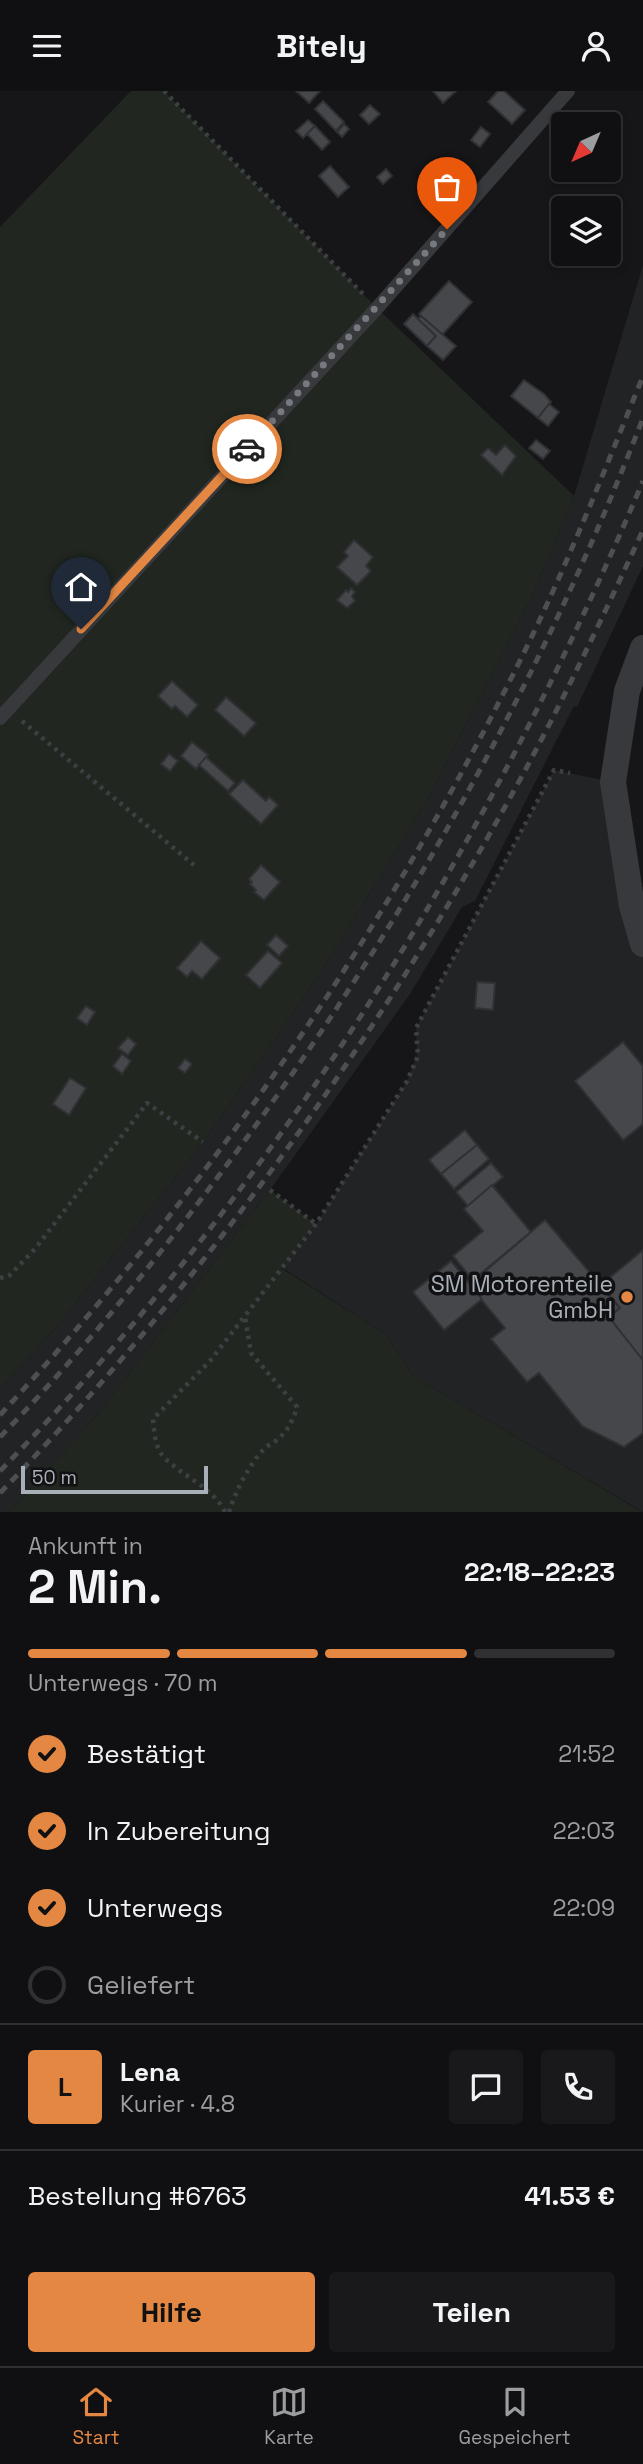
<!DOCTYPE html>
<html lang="de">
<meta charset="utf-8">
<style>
:root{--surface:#101012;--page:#19191b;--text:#f1f3f6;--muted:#9c9d9f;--line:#303032;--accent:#e48742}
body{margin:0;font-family:"Space Grotesk",sans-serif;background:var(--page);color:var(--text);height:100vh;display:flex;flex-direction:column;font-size:26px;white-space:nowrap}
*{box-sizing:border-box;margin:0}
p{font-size:23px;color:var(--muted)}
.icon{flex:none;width:38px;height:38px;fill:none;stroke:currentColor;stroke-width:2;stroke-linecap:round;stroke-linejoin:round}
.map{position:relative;height:1421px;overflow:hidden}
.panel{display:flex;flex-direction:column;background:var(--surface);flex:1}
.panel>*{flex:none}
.needle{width:46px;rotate:224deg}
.controls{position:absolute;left:551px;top:21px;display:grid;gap:14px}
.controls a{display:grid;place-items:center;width:70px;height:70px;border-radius:7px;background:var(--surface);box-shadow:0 4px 10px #0003,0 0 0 2px var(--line);font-size:35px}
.scale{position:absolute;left:21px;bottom:18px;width:187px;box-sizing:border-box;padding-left:7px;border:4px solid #a9b0b7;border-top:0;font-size:19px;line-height:24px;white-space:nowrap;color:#a9b0b7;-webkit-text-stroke:5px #111113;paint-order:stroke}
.pin{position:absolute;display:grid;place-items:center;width:60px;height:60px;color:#fff;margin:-72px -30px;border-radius:50% 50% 50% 0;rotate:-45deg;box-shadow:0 0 7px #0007}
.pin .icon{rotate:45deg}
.courier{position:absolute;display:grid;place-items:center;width:70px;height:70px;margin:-35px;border:5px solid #e48742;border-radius:50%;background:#fff;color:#222;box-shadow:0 2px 9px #0007}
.headline em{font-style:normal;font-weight:700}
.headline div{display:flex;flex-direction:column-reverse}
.headline{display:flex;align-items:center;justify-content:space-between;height:119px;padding:0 28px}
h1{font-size:46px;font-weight:700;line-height:52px}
.bar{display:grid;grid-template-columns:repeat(4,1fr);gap:10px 7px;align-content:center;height:84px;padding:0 28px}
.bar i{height:9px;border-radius:5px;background:var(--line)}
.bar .current{background:var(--accent)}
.bar p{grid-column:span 4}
.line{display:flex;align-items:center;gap:18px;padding:0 28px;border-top:2px solid var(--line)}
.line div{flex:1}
.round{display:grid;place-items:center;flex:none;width:74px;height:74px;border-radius:7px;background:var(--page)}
ol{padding:0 28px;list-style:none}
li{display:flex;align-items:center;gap:21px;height:77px}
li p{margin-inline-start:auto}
li .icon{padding:7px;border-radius:50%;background:var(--accent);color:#111;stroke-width:4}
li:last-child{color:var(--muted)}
li i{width:38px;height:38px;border:4px solid var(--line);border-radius:50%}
.cta{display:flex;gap:14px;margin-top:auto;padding:14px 28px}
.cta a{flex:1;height:80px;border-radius:7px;background:var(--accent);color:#111;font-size:28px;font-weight:700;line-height:80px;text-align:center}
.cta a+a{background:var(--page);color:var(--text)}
header{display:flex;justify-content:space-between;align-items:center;height:91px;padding:0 28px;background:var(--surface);font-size:32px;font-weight:700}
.tabs{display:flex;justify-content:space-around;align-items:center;height:98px;border-top:2px solid var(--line);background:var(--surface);font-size:19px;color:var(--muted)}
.tabs a{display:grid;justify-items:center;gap:4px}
.tabs .current{color:var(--accent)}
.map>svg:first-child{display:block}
</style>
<header><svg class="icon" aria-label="menu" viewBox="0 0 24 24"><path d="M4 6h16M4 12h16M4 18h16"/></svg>Bitely<svg class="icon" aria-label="person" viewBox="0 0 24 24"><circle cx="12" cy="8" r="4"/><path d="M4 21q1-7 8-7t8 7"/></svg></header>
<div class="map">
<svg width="643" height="1421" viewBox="0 0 643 1421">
<rect width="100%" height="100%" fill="#161618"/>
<g fill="#222325">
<path d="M643,174V475L577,616L574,615L475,810L462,816L410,903L270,1099L98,1323L10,1421H0V1298L62,1229L203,1051L321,881L428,707L532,505L574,405Z"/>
<path d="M554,679L613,691L643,853V1421L413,1285L385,1243L281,1176L316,1133L407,990L417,965L416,937Z"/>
</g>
<g fill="#212720">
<path d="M131,0H164L377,217L574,405L532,505L428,707L321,881L203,1051L62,1229L0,1298V136Z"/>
<path d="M270,1099L316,1133L281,1177L385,1243L413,1285L642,1421H10L98,1323Z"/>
</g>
<g fill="#45474b" stroke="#303134" stroke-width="2">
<path d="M296,0H320L309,12Z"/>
<path d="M433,0H456L443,12Z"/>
<path d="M498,0H504L525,19L512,33L488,11Z"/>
<path d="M323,10L344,31L336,40L315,18Z"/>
<path d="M370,14L380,23L369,33L360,24Z"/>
<path d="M308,29L315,35L303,47L296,40Z"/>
<path d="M344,33L349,38L342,46L337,41Z"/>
<path d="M315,35L330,51L322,59L307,43Z"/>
<path d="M481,36L490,43L480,56L471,49Z"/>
<path d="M564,59V76L555,68Z"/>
<path d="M330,75L349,96L338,106L319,85Z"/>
<path d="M386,78L392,85L383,93L377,86Z"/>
<path d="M566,79H585L575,88Z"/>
<path d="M449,190L472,211L442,244L419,223Z"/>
<path d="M413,223L436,245L427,255L404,233Z"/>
<path d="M421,225L456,255L443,269L427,255L436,245L418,228Z"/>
<path d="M524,289L544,303L551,311L538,327L511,305Z"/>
<path d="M549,313L559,321L548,335L538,327Z"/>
<path d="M536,349L550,360L543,368L529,357Z"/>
<path d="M505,354L516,365L502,384L481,364L488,357L496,364Z"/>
<path d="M354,449L373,466L366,475L371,480L357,494L337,476L348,465L344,461Z"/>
<path d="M351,497L355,501L352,505L355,510L347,517L337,509L346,499L348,501Z"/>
<path d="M172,590L198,614L187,626L175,615L172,618L158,605Z"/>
<path d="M226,606L256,632L244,645L215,619Z"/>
<path d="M192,651L208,664L196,678L181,665Z"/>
<path d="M169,663L178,670L170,680L161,673Z"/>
<path d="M206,666L235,692L228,700L199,674Z"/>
<path d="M243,689L266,710L269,706L278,714L261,733L229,703Z"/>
<path d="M261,774L280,791L264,809L254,801L256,799L250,793L252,791L249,788Z"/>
<path d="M276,844L288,855L279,865L267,854Z"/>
<path d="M201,850L220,867L202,888L192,880L187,886L177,877Z"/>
<path d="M268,860L282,872L260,897L246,884Z"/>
<path d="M477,891L495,892L493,919L475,917Z"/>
<path d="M86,915L95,921L87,934L77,927Z"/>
<path d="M128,946L136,953L128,964L118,957Z"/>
<path d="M623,951L643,975V1033L623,1049L575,990Z"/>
<path d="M122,963L131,970L122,983L113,975Z"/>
<path d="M185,968L192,973L185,982L178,977Z"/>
<path d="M70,987L86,997L69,1024L53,1013Z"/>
<path d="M465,1039L477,1054L441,1083L429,1069Z"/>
<path d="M477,1054L489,1068L454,1098L441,1083Z"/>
<path d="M491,1072L503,1086L468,1115L456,1101Z"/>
<path d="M492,1094L531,1141L473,1189L453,1165L483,1140L464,1118Z"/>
<path d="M545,1129L620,1217L609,1226L643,1269V1342L624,1356L582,1335L539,1282L527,1291L491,1248L505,1237L469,1194Z"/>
<path d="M643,1159V1269L609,1226L620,1217L601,1194Z"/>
<path d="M451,1170L482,1208L444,1239L413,1201Z"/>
</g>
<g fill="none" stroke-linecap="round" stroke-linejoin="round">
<g stroke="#3d4043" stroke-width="4.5" stroke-dasharray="3.5 5" stroke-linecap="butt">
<path d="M164,0L364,204"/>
<path d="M22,630L194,774"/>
<path d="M270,1099L316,1133"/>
<path d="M0,1187L10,1184L35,1158L147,1012L203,1051"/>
<path d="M225,1421C212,1395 182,1386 163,1365C155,1356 154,1340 153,1328L210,1270L316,1133L407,990L418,965L416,937L554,679L570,682"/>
<path d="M229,1421C236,1400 248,1375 264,1358C268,1354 273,1352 277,1349C288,1340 293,1329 297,1316L251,1262L245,1226"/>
</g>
<path stroke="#37393c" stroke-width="14" d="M0,627L377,217L568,0"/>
<path stroke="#37393c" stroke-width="26" d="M643,557L627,600L613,691L632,815L643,853"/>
<g stroke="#4c5053" stroke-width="5" stroke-dasharray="9 7" stroke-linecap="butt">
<path d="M0,1324C215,1091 396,826 534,541C574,457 608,371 643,285"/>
<path d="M0,1346C82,1262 156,1169 226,1075C397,845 540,594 643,327"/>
<path d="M0,1380C276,1096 489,754 643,390"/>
<path d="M0,1402C204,1190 374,953 516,696C562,612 603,526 643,439"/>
</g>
</g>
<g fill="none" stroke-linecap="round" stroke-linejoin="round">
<path stroke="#767a7f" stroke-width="7" stroke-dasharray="0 12.6" d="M247,358L447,138"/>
<path stroke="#e48742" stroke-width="9" d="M81,538L247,358"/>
</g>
<circle fill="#e48742" stroke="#111113" stroke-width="2.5" cx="627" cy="1206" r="7"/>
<g text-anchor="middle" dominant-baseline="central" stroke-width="7" stroke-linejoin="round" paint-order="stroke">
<g font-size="23" fill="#a9b0b7" stroke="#111113" text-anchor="end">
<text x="613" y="1193">SM Motorenteile<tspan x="613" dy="26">GmbH</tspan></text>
</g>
</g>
</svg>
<div class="controls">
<a><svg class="needle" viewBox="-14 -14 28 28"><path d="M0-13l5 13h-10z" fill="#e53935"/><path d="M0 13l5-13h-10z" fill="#9c9d9f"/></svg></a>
<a><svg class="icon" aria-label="layers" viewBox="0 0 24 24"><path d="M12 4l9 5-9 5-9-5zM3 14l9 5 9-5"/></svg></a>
</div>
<div class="scale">50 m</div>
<div class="pin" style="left:447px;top:138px;background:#ea580c"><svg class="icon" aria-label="bag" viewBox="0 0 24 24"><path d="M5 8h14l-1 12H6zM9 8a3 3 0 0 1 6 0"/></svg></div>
<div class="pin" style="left:81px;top:538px;background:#1f2937"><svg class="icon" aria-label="home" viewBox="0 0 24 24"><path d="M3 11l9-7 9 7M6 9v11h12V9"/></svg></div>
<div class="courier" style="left:247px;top:358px"><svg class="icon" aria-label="car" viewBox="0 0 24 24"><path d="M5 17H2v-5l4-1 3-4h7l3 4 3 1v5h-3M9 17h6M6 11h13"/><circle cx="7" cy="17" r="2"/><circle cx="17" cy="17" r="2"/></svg></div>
</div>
<section class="panel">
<div class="headline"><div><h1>2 Min.</h1><p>Ankunft in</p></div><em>22:18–22:23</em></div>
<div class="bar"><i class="current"></i><i class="current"></i><i class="current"></i><i></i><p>Unterwegs · 70 m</p></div>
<ol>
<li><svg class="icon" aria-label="check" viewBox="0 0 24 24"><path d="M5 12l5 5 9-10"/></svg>Bestätigt<p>21:52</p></li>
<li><svg class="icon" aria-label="check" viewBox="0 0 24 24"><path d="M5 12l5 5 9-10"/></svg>In Zubereitung<p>22:03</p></li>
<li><svg class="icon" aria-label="check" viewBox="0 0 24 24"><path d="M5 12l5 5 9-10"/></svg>Unterwegs<p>22:09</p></li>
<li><i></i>Geliefert</li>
</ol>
<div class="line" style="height:126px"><b class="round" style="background:var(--accent);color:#111">L</b><div><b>Lena</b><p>Kurier · 4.8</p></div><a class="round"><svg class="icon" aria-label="chat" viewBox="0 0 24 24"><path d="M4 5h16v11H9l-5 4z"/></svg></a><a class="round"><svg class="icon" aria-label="phone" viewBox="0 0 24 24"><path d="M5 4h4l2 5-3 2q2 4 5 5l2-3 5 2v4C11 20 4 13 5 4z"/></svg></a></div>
<div class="line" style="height:91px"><div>Bestellung #6763</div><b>41.53 €</b></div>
<div class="cta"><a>Hilfe</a><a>Teilen</a></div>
</section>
<nav class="tabs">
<a class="current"><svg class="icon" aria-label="home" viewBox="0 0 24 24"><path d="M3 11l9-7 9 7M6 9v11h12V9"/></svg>Start</a>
<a><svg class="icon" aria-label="map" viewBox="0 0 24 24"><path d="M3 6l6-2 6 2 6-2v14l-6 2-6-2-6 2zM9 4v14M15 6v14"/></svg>Karte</a>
<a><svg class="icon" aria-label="saved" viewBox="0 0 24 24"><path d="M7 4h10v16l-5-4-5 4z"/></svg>Gespeichert</a>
</nav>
